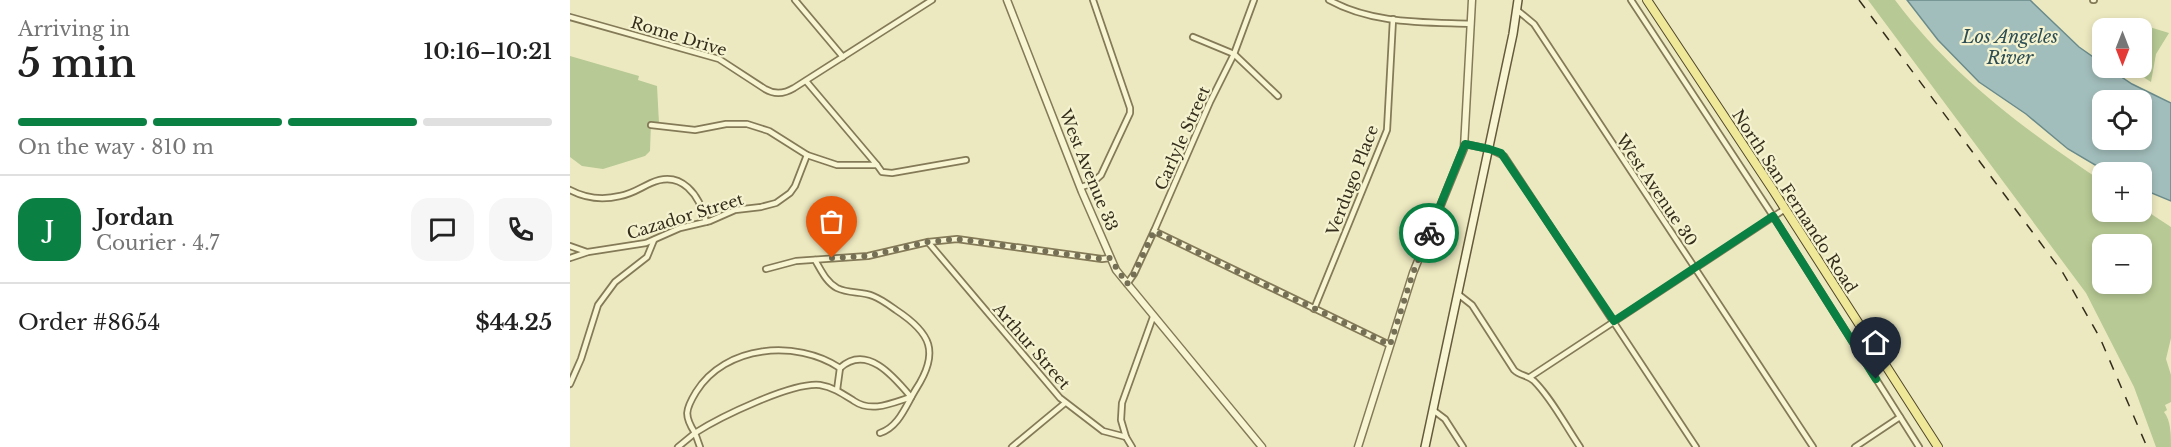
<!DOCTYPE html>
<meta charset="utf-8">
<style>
:root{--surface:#fff;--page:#f6f6f6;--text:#222;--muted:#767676;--line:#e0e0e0;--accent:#0b8043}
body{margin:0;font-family:"Libre Baskerville",serif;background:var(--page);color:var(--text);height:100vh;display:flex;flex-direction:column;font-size:22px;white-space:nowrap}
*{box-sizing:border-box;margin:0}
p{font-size:20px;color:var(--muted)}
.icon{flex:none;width:33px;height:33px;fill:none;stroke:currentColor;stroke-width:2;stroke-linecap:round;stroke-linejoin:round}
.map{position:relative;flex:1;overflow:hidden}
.sheet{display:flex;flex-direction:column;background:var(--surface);width:570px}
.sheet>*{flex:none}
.needle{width:39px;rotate:180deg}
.fabs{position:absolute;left:1522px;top:18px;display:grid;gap:12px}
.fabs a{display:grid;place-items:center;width:60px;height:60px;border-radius:12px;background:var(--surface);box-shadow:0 3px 9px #0003;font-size:30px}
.pin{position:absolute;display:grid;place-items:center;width:51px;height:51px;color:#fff;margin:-62px -26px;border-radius:50% 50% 50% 0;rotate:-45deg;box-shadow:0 0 6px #0007}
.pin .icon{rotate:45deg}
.courier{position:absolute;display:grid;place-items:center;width:60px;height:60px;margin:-30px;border:4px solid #0b8043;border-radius:50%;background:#fff;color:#222;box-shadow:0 2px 8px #0007}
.summary em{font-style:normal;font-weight:600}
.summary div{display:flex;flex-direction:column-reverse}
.summary{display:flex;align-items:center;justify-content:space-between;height:102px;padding:0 18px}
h1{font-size:39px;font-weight:600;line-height:45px}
.bar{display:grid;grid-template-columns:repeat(4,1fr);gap:9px 6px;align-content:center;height:72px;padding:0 18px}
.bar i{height:8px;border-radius:4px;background:var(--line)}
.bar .current{background:var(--accent)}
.bar p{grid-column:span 4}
.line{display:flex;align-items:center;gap:15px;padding:0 18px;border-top:2px solid var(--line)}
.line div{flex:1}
.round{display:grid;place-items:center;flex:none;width:63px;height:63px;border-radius:18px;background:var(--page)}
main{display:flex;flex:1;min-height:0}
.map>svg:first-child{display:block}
</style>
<main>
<section class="sheet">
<div class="summary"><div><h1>5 min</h1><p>Arriving in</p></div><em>10:16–10:21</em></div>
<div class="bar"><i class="current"></i><i class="current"></i><i class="current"></i><i></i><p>On the way · 810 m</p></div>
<div class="line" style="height:108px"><b class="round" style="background:var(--accent);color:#fff">J</b><div><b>Jordan</b><p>Courier · 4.7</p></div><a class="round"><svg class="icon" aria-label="chat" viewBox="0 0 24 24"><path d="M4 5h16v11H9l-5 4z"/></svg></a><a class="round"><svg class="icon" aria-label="phone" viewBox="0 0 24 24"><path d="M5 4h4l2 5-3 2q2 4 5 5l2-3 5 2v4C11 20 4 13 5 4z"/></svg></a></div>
<div class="line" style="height:78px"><div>Order #8654</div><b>$44.25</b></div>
</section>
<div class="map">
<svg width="1601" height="447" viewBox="0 0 1601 447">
<rect width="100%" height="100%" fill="#ece9c0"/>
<g fill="#b7c994" fill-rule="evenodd">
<path d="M1298,0H1325C1383,77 1454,129 1533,182V212H1572V208L1601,227V338L1596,359L1601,375V402L1595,405L1597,410L1594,412C1601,421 1601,435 1601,447H1586L1564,387L1516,293ZM1533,244H1572V284H1533Z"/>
<path d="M1573,25L1599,33L1586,54L1581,82L1559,68H1572Z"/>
<path d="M0,56L69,76L68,80L87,86L89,123H81L80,151L75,156L33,169L12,166L0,157Z"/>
</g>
<path fill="#a2bebc" stroke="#6a8b8b" stroke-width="1.5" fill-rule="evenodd" d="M1337,0H1460L1509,47L1533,64V68H1538L1562,84L1601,103V201L1572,189V172H1537L1498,149L1456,114L1409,82L1368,40ZM1533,100H1572V140H1533Z"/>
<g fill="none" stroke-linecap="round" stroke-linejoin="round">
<g stroke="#847a58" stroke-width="8">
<g id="minor">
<path d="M225,0L273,57"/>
<path d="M759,0C802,24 853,22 901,24"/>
<path d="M1061,0L1203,216L1349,447"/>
<path d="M1523,0H1524"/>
<path d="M947,10L964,24L1243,447"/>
<path d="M0,17L149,59L195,89C205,95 214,94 224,88L362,0"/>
<path d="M623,37L664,54L708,96"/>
<path d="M81,125L125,130L156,124H177L199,131L237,155"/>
<path d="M895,144L919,149L934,156L1126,447"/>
<path d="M307,165L312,172L322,173L396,160"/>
<path d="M511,187L521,184L531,175L560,113V108L523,0"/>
<path d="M0,190C15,198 33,200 50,196C62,194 70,188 81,183C112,169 130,196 136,222"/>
<path d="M584,231L820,345"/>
<path d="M358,242L490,398L533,431L556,437L562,447"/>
<path d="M0,246L17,252"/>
<path d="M0,258L18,252L76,243L110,228L140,221L165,210L191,207L206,203L220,193L225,186L237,155L267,165H307L236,81"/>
<path d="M245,260C251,270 256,282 267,288C279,294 291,291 303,296C311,299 319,305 326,310C361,333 370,352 346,389C336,405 329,427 310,433"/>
<path d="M196,269L226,261L298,256L358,242L387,239L532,259L540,258"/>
<path d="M557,284L564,274L584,231L640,102L664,54L684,0"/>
<path d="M888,294L902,305L944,370C950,376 958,375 964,381C982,399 995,425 1010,447"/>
<path d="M744,309L817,130L823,19"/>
<path d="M270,368C297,343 325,378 341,397"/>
<path d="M960,377L1215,209"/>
<path d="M0,384L11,359L28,305L45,282L77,257L84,240"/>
<path d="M267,390L270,368"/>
<path d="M863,410L875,419L893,447"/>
<path d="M556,437L551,420L552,403L583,317"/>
<path d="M108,447L125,433C114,416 115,410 126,392C155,345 226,339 270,368"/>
<path d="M130,447L125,433C150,417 222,382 250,385C263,387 273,394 284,401C302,413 322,403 341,397"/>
<path d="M442,447L495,403"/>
<path d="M1285,447L1330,417"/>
</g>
</g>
<g stroke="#847a58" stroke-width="9">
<g id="tertiary">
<path d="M437,0L512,192L546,270L692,447"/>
<path d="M788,447L843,273L894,148L902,0"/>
</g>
</g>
<g stroke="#665a3c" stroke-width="10">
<path id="secondary" d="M855,447L943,34L948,0"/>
</g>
<g stroke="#51472d" stroke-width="10">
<path id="primary" d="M1077,0L1203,190L1368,447"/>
</g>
<use href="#minor" stroke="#f7f5d2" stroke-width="4.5"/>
<use href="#tertiary" stroke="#f7f5d2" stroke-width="6"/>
<use href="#secondary" stroke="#f7f5d2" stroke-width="7"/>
<use href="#primary" stroke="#efe898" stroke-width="8"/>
<path stroke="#342d1c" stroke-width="1.5" stroke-dasharray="10 10" stroke-linecap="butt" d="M1289,0L1493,273L1530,338L1577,447"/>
</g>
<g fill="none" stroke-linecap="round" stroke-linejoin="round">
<path stroke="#746f55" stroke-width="6" stroke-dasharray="0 10.8" d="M262,258L298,256L358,242L387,239L532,259L540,258L557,284L564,274L584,231L820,345L843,273L859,233"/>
<path stroke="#0b8043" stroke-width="8" d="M859,233L895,144L919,149L931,153L1044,321L1203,216L1306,379"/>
</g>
<g text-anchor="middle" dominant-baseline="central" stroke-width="4.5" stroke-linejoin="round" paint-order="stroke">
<g font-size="16" fill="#342d1c" stroke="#f4f2cf">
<text transform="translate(109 36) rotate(17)">Rome Drive</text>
<text transform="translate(612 138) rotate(-66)">Carlyle Street</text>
<text transform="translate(519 170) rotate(68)">West Avenue 33</text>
<text transform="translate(782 180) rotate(-69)">Verdugo Place</text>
<text transform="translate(1087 190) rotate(56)">West Avenue 30</text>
<text transform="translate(1225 201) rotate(57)">North San Fernando Road</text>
<text transform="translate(115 216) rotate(-17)">Cazador Street</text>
<text transform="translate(462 346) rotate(49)">Arthur Street</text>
</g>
<g font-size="18" font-style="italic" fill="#2c4d53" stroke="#f4f2cf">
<text x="1440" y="37">Los Angeles<tspan x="1440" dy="21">River</tspan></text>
</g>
</g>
</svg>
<div class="fabs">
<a><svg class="needle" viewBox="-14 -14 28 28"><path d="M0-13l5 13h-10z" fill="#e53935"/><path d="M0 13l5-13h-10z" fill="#767676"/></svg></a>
<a><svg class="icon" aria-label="locate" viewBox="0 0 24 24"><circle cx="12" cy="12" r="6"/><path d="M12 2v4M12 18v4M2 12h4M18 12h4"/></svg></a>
<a>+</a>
<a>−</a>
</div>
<div class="pin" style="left:262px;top:258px;background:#ea580c"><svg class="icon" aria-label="bag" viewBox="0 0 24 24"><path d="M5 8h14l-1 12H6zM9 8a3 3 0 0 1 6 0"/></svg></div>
<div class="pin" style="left:1306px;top:379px;background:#1f2937"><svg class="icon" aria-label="home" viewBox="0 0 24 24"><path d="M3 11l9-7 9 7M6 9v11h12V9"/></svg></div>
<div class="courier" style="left:859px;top:233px"><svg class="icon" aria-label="bike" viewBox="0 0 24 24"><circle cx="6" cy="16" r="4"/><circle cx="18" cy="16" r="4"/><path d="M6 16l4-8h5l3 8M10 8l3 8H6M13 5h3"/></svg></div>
</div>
</main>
